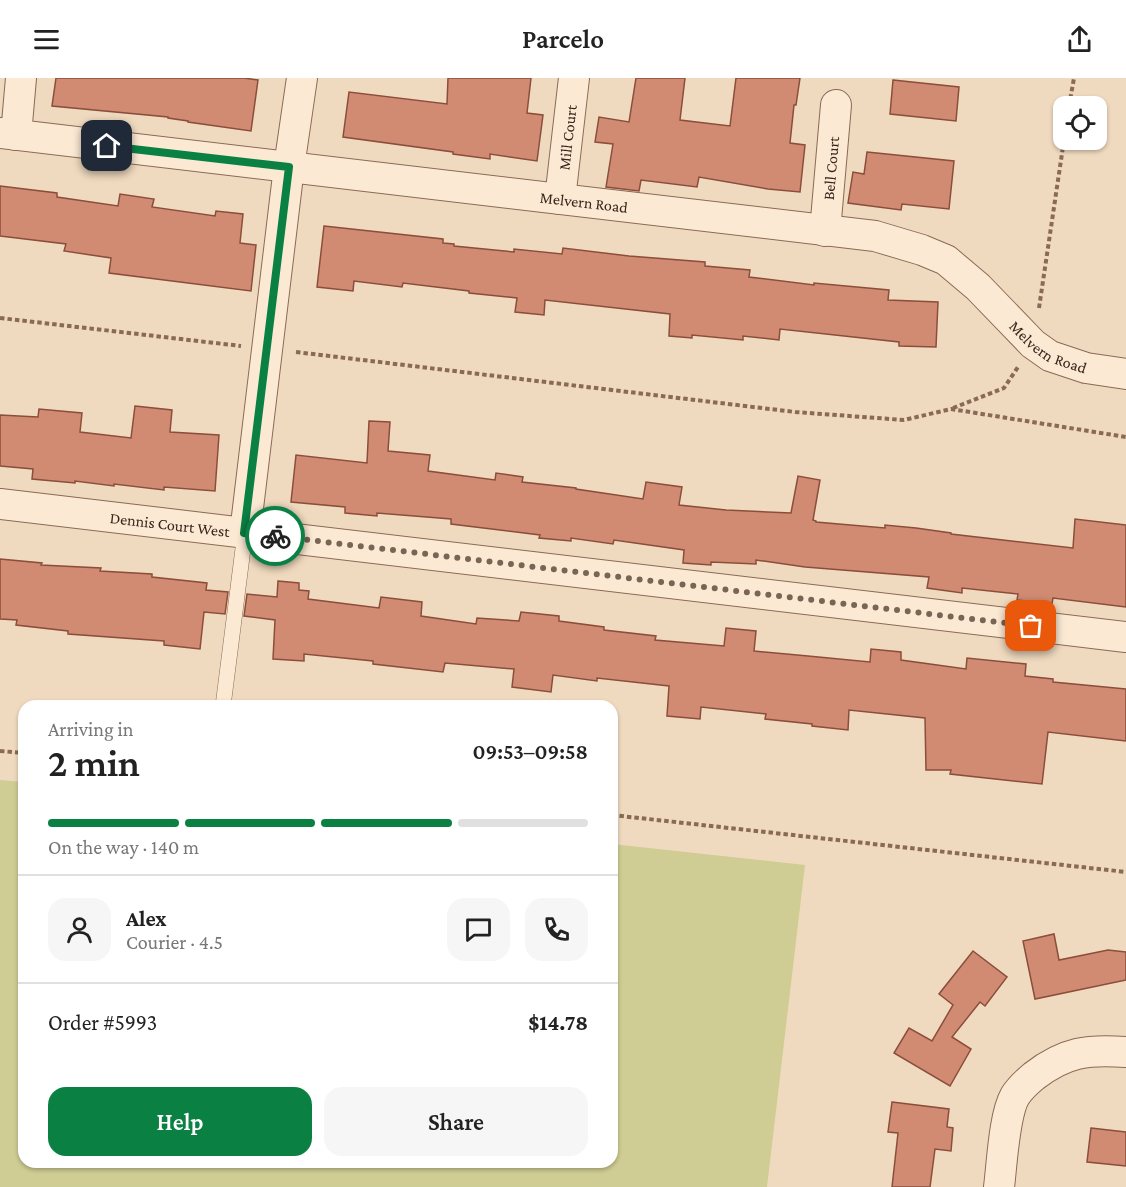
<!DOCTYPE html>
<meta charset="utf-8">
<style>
:root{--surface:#fff;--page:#f6f6f6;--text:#222;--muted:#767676;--line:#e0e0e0;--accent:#0b8043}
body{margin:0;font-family:"Crimson Pro",serif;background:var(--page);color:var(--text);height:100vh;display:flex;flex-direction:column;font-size:22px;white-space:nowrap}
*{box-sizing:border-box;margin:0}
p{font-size:20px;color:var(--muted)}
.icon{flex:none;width:33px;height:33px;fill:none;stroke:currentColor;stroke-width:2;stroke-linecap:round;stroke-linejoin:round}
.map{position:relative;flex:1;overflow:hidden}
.details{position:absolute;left:18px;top:622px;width:600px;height:468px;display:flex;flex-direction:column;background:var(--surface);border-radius:18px;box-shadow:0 2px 4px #0004}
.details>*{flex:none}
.tools{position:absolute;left:1053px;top:18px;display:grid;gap:12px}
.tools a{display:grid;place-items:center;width:54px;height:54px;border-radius:12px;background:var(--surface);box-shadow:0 2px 4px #0004;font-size:30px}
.pin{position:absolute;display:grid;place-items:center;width:51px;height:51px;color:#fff;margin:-26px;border-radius:12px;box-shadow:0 3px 9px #0006}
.courier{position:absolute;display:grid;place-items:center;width:60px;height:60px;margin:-30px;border:4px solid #0b8043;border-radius:50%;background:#fff;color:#222;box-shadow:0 2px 8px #0007}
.summary em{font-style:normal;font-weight:600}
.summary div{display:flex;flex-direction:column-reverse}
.summary{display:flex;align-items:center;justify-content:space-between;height:102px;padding:0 30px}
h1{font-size:39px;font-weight:600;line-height:45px}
.bar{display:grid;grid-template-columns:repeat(4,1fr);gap:9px 6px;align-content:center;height:72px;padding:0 30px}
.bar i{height:8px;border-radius:4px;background:var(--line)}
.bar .active{background:var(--accent)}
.bar p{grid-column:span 4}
.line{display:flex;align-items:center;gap:15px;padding:0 30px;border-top:2px solid var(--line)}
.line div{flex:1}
.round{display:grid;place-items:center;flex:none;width:63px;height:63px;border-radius:18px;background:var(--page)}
.action{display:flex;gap:12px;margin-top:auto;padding:12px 30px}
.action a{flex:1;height:69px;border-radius:18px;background:var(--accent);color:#fff;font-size:24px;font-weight:600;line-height:69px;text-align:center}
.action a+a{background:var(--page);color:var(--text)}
header{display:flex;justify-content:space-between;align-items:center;height:78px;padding:0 30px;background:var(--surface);font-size:27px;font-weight:600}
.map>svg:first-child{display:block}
</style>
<header><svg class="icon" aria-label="menu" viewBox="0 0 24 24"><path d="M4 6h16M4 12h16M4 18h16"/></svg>Parcelo<svg class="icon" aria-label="share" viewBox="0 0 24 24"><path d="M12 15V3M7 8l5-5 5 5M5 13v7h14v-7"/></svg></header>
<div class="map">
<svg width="1126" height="1109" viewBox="0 0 1126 1109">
<rect width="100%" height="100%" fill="#f0dabf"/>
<path fill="#cfcd93" d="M0,702L24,704V1084H612V766L805,787L767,1109H0Z"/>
<g fill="#d18b72" stroke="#8b4e3b" stroke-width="1.5">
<path d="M56,0H244L258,2L251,53L188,44V43L168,40V39L52,28Z"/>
<path d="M448,0H531L527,35L543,37L537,83L490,76V81L453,76V74L343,59L349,14L447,26Z"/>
<path d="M636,0H685L680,42L730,48L736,0H800L796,27H794L790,65L805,67L800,114L768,111L699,99L697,109L641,102L639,113L606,109L613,66L595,64L599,39L629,44Z"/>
<path d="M893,2L959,9L956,43L890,36Z"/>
<path d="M867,74L954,83L949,131L902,126L901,132L848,125L853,94L864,96Z"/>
<path d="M0,108L57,115V119L118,128L120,116L154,121L152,129L215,138L216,133L243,136L240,165L256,167L251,213L109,195L111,180L64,173L66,166L0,158Z"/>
<path d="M324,148L443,161V165L454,166V168L514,174V171L562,176L563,170L629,178L705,184V188L750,192L749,199L814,207V205L889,212L888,222L938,224L936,269L899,268V264L780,251L779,262L743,258V262L692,257V260L669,258L670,236L545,222L544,237L515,234L517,220L469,215V213L403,205L402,209L354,203L353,213L317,209Z"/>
<path d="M135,328L172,332L170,354L219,357L215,413L164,409V412L114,406V408L75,403V405L32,401L33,391L0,388V337L38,339L39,331L82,335L80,354L131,360Z"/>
<path d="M369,343L390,344L388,373L430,377L428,393L495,402L496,395L523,399L522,404L576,410V411L643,421L646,404L682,409L679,427L726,432L791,435L798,398L820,402L813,442L816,443V444L885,450V447L916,450L951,455V456L1073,470L1075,441L1126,447V529L1053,520L1052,526L1017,522L1018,516L962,510V515L927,510L929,499L805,489L756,482V486L711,484V487L683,485L684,472L614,462L613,466L571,460V463L539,460L540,457L451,446V441L377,435V438L345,435V429L291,424L296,377L367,385Z"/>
<path d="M0,481L42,485L41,487L101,490L100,493L152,496V499L207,505L206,512L228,514L225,536L204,534L200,571L164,567V563L68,556V553L16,547L17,542L0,541Z"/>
<path d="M278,503L299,505V512L309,513L308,521L379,530L381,519L422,524L421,538L476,546L477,540L519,543L521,534L559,538V543L604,549V552L656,558L655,562L724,568L726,550L756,553L754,573L808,578L870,584L871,571L901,574V582L966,591L967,580L1026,586L1025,598L1053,601V604L1126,611V663L1048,654L1042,706L950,696L951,692H926L925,640L849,632L848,652L812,648V646L765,641L766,636L701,629L700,641L667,638L669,608L597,600V603L553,597L551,614L512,609L514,591L445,585L443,594L373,586V583L304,576V583L273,581L275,542L244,538L247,516L277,519Z"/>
<path d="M1054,856L1059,882L1108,872L1126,874V902L1035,921L1023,863Z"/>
<path d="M973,873L1007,899L985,928L980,924L952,959L971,971L950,1008L894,975L909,950L932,963L953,927L939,916Z"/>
<path d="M892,1024L949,1031L947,1049L953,1050L951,1073L935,1071L930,1109H892L898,1055L888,1054Z"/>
<path d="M1091,1050L1126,1054V1088L1087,1084Z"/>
</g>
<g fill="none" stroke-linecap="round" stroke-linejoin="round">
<g stroke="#8a6a56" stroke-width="16">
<path id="service" d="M223,628L245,455"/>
</g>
<g stroke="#8a6a56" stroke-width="32">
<g id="minor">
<path id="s1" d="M0,55L875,158L922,172L946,182L978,209L1033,266L1050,278L1086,290L1126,296"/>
<path d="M16,57L21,0"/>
<path id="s2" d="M560,121L574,0"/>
<path id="s3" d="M825,153L836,27"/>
<path id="s4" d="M0,426L1126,559"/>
<path d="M245,455L289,89L302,0"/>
<path d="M999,1109C1002,1086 1004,1037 1015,1018C1020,1010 1028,1003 1034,998C1065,974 1088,971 1126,974"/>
</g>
</g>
<g stroke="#8a6a56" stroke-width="4" stroke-dasharray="4.5 3" stroke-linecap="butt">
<path d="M1069,28L1074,0"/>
<path d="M1039,230L1064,62"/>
<path d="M0,240L241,268"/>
<path d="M296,274L795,334L904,342L951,331L1126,359"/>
<path d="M953,330L1004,310L1018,289"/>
<path d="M0,673L24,675"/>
<path d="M612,737L1126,794"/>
</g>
<use href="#service" stroke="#fbe9d3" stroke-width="15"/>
<use href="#minor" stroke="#fbe9d3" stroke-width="30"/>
</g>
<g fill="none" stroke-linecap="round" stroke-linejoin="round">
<path stroke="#796455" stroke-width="6" stroke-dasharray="0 10.8" d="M275,458L1031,548"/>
<path stroke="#0b8043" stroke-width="8" d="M107,68L289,89L244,455L275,458"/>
</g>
<g text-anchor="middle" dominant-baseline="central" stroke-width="4.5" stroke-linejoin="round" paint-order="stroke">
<g font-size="16" fill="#39251c" stroke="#f7e6cf">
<text stroke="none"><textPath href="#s2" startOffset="62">Mill Court</textPath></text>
<text stroke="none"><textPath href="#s3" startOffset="63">Bell Court</textPath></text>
<text stroke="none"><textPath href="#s1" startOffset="588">Melvern Road</textPath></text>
<text stroke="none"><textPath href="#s1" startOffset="1092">Melvern Road</textPath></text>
<text stroke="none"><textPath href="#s4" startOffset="171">Dennis Court West</textPath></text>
</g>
</g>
</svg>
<div class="tools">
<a><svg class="icon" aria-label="locate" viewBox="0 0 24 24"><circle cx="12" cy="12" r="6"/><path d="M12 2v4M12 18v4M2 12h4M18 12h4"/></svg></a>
</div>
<div class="pin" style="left:1031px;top:548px;background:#ea580c"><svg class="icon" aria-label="bag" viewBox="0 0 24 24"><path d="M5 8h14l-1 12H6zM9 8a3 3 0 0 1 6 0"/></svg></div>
<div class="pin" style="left:107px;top:68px;background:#1f2937"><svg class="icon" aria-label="home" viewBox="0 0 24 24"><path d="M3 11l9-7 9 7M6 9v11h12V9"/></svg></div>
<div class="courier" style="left:275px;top:458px"><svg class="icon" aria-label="bike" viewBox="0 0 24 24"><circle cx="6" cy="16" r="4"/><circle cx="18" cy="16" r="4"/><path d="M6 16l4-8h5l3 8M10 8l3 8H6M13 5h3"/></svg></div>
<section class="details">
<div class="summary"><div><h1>2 min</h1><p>Arriving in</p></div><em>09:53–09:58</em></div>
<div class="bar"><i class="active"></i><i class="active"></i><i class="active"></i><i></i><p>On the way · 140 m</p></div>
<div class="line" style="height:108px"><a class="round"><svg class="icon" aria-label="person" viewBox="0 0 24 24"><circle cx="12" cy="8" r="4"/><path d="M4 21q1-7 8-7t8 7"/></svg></a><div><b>Alex</b><p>Courier · 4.5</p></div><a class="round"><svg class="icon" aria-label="chat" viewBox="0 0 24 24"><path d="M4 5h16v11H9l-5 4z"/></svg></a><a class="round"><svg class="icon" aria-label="phone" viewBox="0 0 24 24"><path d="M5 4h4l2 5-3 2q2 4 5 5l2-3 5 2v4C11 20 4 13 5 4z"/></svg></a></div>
<div class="line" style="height:78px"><div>Order #5993</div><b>$14.78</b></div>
<div class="action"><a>Help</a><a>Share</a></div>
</section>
</div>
